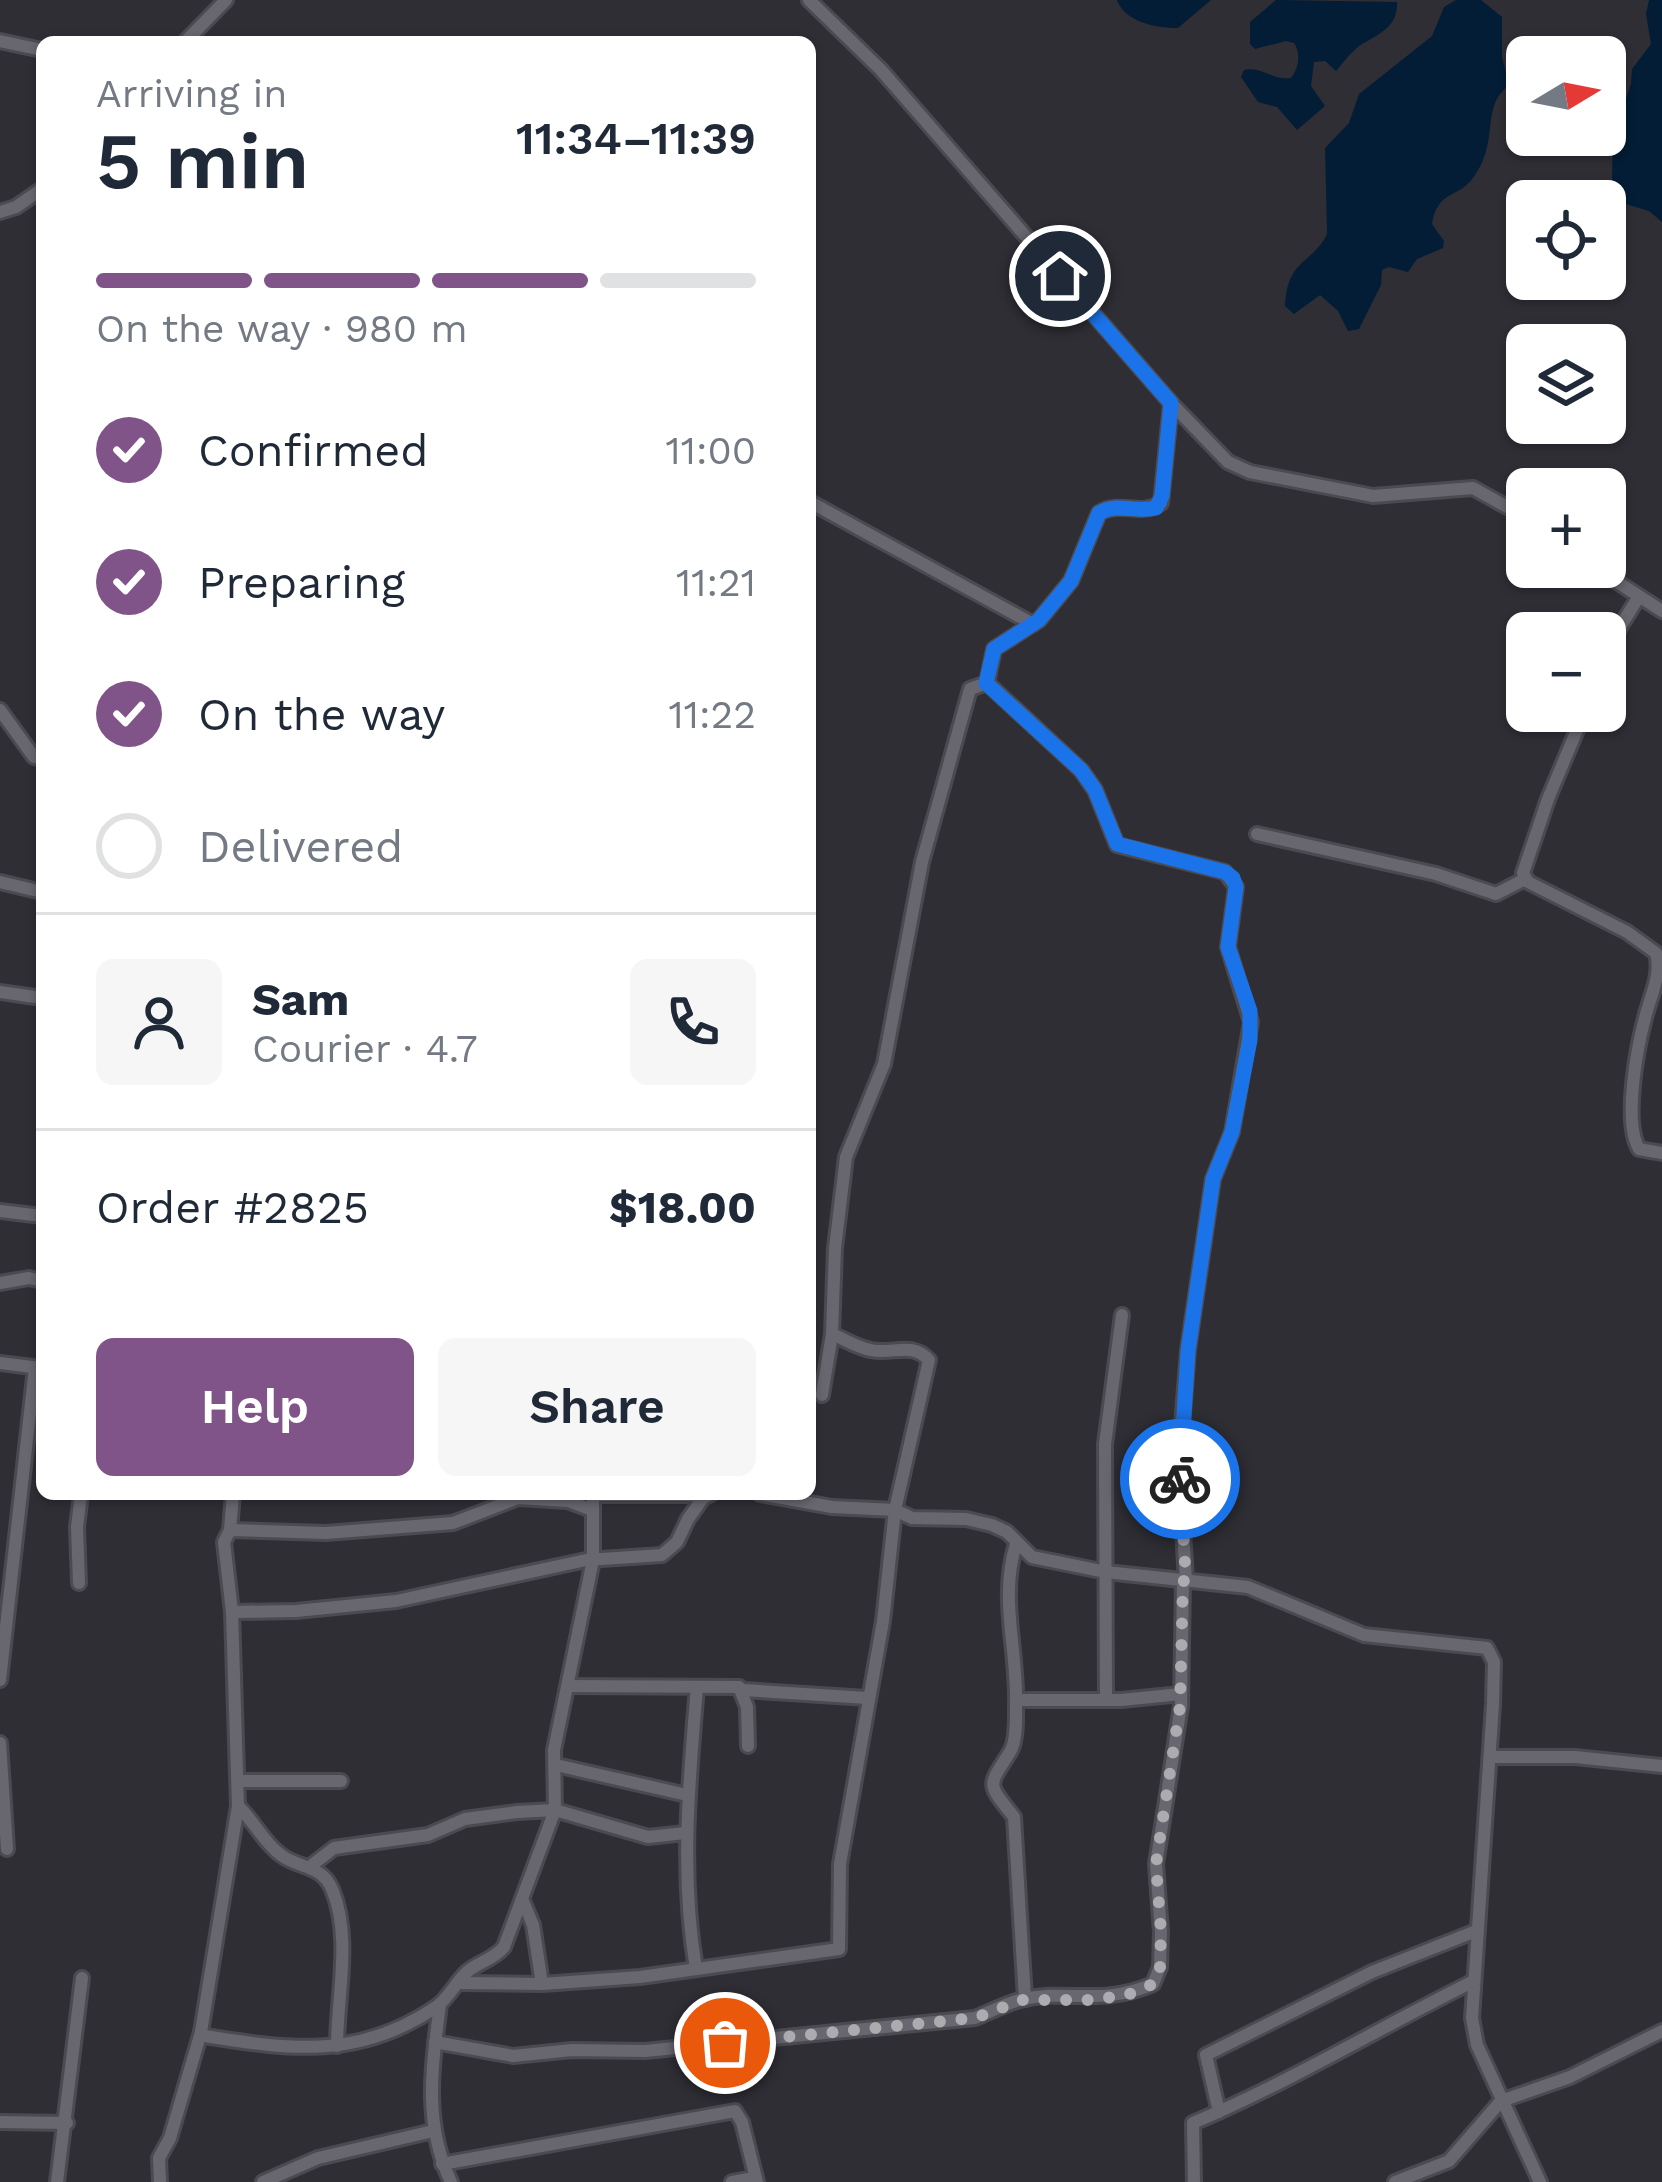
<!DOCTYPE html>
<meta charset="utf-8">
<style>
:root{--surface:#fff;--page:#f6f6f7;--text:#1f2937;--muted:#747a83;--line:#e0e1e3;--accent:#805488}
body{margin:0;font-family:"Work Sans",sans-serif;background:var(--page);color:var(--text);height:100vh;display:flex;flex-direction:column;font-size:45px;white-space:nowrap}
*{box-sizing:border-box;margin:0}
p{font-size:39px;color:var(--muted)}
.icon{flex:none;width:66px;height:66px;fill:none;stroke:currentColor;stroke-width:2;stroke-linecap:round;stroke-linejoin:round}
.map{position:relative;flex:1;overflow:hidden}
.sheet{position:absolute;left:36px;top:36px;width:780px;height:1464px;display:flex;flex-direction:column;background:var(--surface);border-radius:18px;box-shadow:0 3px 9px #0004}
.sheet>*{flex:none}
.needle{width:78px;rotate:80deg}
.tools{position:absolute;left:1506px;top:36px;display:grid;gap:24px}
.tools a{display:grid;place-items:center;width:120px;height:120px;border-radius:18px;background:var(--surface);box-shadow:0 3px 9px #0004;font-size:60px}
.pin{position:absolute;display:grid;place-items:center;width:102px;height:102px;color:#fff;margin:-51px;border:6px solid #fff;border-radius:50%;box-shadow:0 3px 12px #0007}
.courier{position:absolute;display:grid;place-items:center;width:120px;height:120px;margin:-60px;border:9px solid #1a73e8;border-radius:50%;background:#fff;color:#222;box-shadow:0 3px 15px #0007}
.summary em{font-style:normal;font-weight:600}
.summary div{display:flex;flex-direction:column-reverse}
.summary{display:flex;align-items:center;justify-content:space-between;height:204px;padding:0 60px}
h1{font-size:78px;font-weight:600;line-height:90px}
.bar{display:grid;grid-template-columns:repeat(4,1fr);gap:18px 12px;align-content:center;height:144px;padding:0 60px}
.bar i{height:15px;border-radius:9px;background:var(--line)}
.bar .active{background:var(--accent)}
.bar p{grid-column:span 4}
.line{display:flex;align-items:center;gap:30px;padding:0 60px;border-top:3px solid var(--line)}
.line div{flex:1}
.round{display:grid;place-items:center;flex:none;width:126px;height:126px;border-radius:18px;background:var(--page)}
ol{padding:0 60px;list-style:none}
li{display:flex;align-items:center;gap:36px;height:132px}
li p{margin-inline-start:auto}
li .icon{padding:12px;border-radius:50%;background:var(--accent);color:#fff;stroke-width:4}
li:last-child{color:var(--muted)}
li i{width:66px;height:66px;border:6px solid var(--line);border-radius:50%}
.cta{display:flex;gap:24px;margin-top:auto;padding:24px 60px}
.cta a{flex:1;height:138px;border-radius:18px;background:var(--accent);color:#fff;font-size:48px;font-weight:600;line-height:138px;text-align:center}
.cta a+a{background:var(--page);color:var(--text)}
.map>svg:first-child{display:block}
</style>
<div class="map">
<svg width="1662" height="2182" viewBox="0 0 1662 2182">
<rect width="100%" height="100%" fill="#2f2e35"/>
<g fill="#021d35">
<path d="M1117,0H1211L1178,28C1155,28 1125,22 1117,0Z"/>
<path d="M1276,0L1397,2C1398,29 1377,34 1358,47C1350,53 1343,63 1336,71L1325,61L1314,62L1311,86L1325,106L1297,130L1277,107L1258,102L1241,77L1244,70C1262,66 1273,81 1291,78C1299,68 1301,54 1294,43L1286,41L1255,49L1250,44V22Z"/>
<path d="M1456,0H1481L1502,17V57L1509,84C1505,89 1500,93 1497,99C1486,119 1495,146 1475,175C1459,200 1438,188 1432,224L1444,241L1443,248L1417,259L1408,272L1389,267L1382,270L1381,285L1359,329L1348,331L1338,311L1320,295L1294,314L1285,306C1287,258 1313,264 1327,234L1325,148L1349,123L1359,94L1432,36L1444,7Z"/>
<path d="M1649,0H1662V222L1649,211L1619,202L1612,181L1613,136L1631,84L1632,69L1651,44L1646,14Z"/>
</g>
<g fill="none" stroke-linecap="round" stroke-linejoin="round">
<g stroke="#4b4a50" stroke-width="18">
<g id="minor">
<path d="M809,0L881,70L1171,403L1228,462L1250,472L1373,496L1473,488L1527,518"/>
<path d="M0,41L42,50"/>
<path d="M185,42L226,0"/>
<path d="M0,212L16,207L42,189"/>
<path d="M810,502L1033,624"/>
<path d="M1594,567L1662,611"/>
<path d="M1605,662L1620,627L1638,598"/>
<path d="M987,683L1081,770L1095,790L1117,845L1225,872L1236,887L1228,947L1251,1022L1232,1132L1213,1179L1188,1350L1179,1463L1186,1581"/>
<path d="M987,683L994,649L1039,620L1071,581L1099,513C1119,500 1142,517 1161,503L1171,403"/>
<path d="M0,710L34,757L42,759"/>
<path d="M1585,711L1548,799L1523,873L1528,882L1627,932L1656,953C1662,975 1650,997 1645,1018C1637,1048 1623,1122 1639,1149L1662,1153"/>
<path d="M1257,834L1436,874L1496,894L1525,879"/>
<path d="M0,882L42,892"/>
<path d="M0,992L42,998"/>
<path d="M0,1211L42,1216"/>
<path d="M0,1283L29,1278L42,1281"/>
<path d="M0,1363L40,1368"/>
<path d="M822,1395L832,1334L835,1248L846,1157L884,1064L922,862L970,689L987,683"/>
<path d="M760,1494L832,1507L895,1510L912,1518L966,1519L992,1525L1007,1532L1032,1557L1106,1572L1248,1587L1364,1635L1487,1648L1494,1662L1493,1704L1472,2018L1477,2045L1540,2182"/>
<path d="M593,1495H704"/>
<path d="M230,1530L233,1494"/>
<path d="M1016,1544C999,1599 1018,1650 1016,1706C1016,1719 1017,1741 1010,1752C988,1787 986,1782 1014,1817L1025,1999"/>
<path d="M79,1583L77,1527L81,1494"/>
<path d="M232,1612L224,1542L230,1530L326,1533L453,1523L518,1498L568,1501L592,1510"/>
<path d="M0,1680L35,1368"/>
<path d="M569,1686L739,1687L747,1707L748,1746"/>
<path d="M743,1690L867,1698"/>
<path d="M1106,1697L1105,1444L1122,1315"/>
<path d="M1016,1700H1121L1181,1694"/>
<path d="M0,1743L7,1849"/>
<path d="M1490,1757H1575L1662,1766"/>
<path d="M556,1765L687,1795"/>
<path d="M238,1781H341"/>
<path d="M238,1806C254,1821 264,1843 281,1855C299,1869 321,1864 332,1889C352,1936 337,1997 337,2046"/>
<path d="M312,1865L334,1848L428,1835L465,1819L517,1812L555,1810L648,1837L685,1833"/>
<path d="M523,1901L533,1925L542,1984"/>
<path d="M696,1969C680,1874 689,1782 697,1687"/>
<path d="M459,1983L542,1984L640,1977L839,1949L840,1864L883,1621L895,1510L929,1360C912,1341 892,1355 871,1350C858,1348 844,1339 832,1334"/>
<path d="M440,2004C432,2067 423,2123 451,2182"/>
<path d="M201,2032L205,2036C291,2050 360,2059 436,2007C449,1998 455,1983 467,1972C478,1962 493,1960 504,1947L555,1810L554,1750L593,1560V1494"/>
<path d="M435,2042L513,2056L572,2050L645,2051L975,2018C990,2012 1005,2004 1020,2000C1068,1988 1099,2007 1153,1984L1160,1967L1161,1932L1156,1864L1181,1706L1183,1581"/>
<path d="M1219,2112L1206,2055L1372,1972L1476,1931"/>
<path d="M0,2122L67,2123"/>
<path d="M442,2164L735,2111L742,2122L757,2182"/>
<path d="M57,2182L82,1978"/>
<path d="M160,2182L159,2158L170,2138L201,2032L238,1806L232,1612L296,1611L396,1601L586,1560L662,1555L677,1542L688,1519L703,1498L711,1494"/>
<path d="M263,2182L318,2158L433,2131"/>
<path d="M732,2182L754,2178"/>
<path d="M1194,2182L1193,2123C1290,2082 1379,2028 1474,1981"/>
<path d="M1395,2182L1449,2161L1501,2101L1570,2077L1662,2031"/>
</g>
</g>
<use href="#minor" stroke="#68666f" stroke-width="12"/>
</g>
<g fill="none" stroke-linecap="round" stroke-linejoin="round">
<path stroke="#acabb0" stroke-width="12" stroke-dasharray="0 21.6" d="M725,2043L975,2018L1022,2000H1092L1127,1995L1153,1984L1160,1967L1161,1932L1156,1864L1180,1706L1183,1581H1186L1180,1479"/>
<path stroke="#1a73e8" stroke-width="15" d="M1060,276L1171,403L1162,496L1156,508C1136,513 1118,502 1099,513L1071,581L1039,620L994,649L986,683L1081,770L1095,790L1117,844L1225,872L1233,878L1236,887L1228,947L1250,1011V1040L1232,1132L1213,1179L1188,1351L1180,1479"/>
</g>
</svg>
<div class="tools">
<a><svg class="needle" viewBox="-14 -14 28 28"><path d="M0-13l5 13h-10z" fill="#e53935"/><path d="M0 13l5-13h-10z" fill="#747a83"/></svg></a>
<a><svg class="icon" aria-label="locate" viewBox="0 0 24 24"><circle cx="12" cy="12" r="6"/><path d="M12 2v4M12 18v4M2 12h4M18 12h4"/></svg></a>
<a><svg class="icon" aria-label="layers" viewBox="0 0 24 24"><path d="M12 4l9 5-9 5-9-5zM3 14l9 5 9-5"/></svg></a>
<a>+</a>
<a>−</a>
</div>
<div class="pin" style="left:725px;top:2043px;background:#ea580c"><svg class="icon" aria-label="bag" viewBox="0 0 24 24"><path d="M5 8h14l-1 12H6zM9 8a3 3 0 0 1 6 0"/></svg></div>
<div class="pin" style="left:1060px;top:276px;background:#1f2937"><svg class="icon" aria-label="home" viewBox="0 0 24 24"><path d="M3 11l9-7 9 7M6 9v11h12V9"/></svg></div>
<div class="courier" style="left:1180px;top:1479px"><svg class="icon" aria-label="bike" viewBox="0 0 24 24"><circle cx="6" cy="16" r="4"/><circle cx="18" cy="16" r="4"/><path d="M6 16l4-8h5l3 8M10 8l3 8H6M13 5h3"/></svg></div>
<section class="sheet">
<div class="summary"><div><h1>5 min</h1><p>Arriving in</p></div><em>11:34–11:39</em></div>
<div class="bar"><i class="active"></i><i class="active"></i><i class="active"></i><i></i><p>On the way · 980 m</p></div>
<ol>
<li><svg class="icon" aria-label="check" viewBox="0 0 24 24"><path d="M5 12l5 5 9-10"/></svg>Confirmed<p>11:00</p></li>
<li><svg class="icon" aria-label="check" viewBox="0 0 24 24"><path d="M5 12l5 5 9-10"/></svg>Preparing<p>11:21</p></li>
<li><svg class="icon" aria-label="check" viewBox="0 0 24 24"><path d="M5 12l5 5 9-10"/></svg>On the way<p>11:22</p></li>
<li><i></i>Delivered</li>
</ol>
<div class="line" style="height:216px"><a class="round"><svg class="icon" aria-label="person" viewBox="0 0 24 24"><circle cx="12" cy="8" r="4"/><path d="M4 21q1-7 8-7t8 7"/></svg></a><div><b>Sam</b><p>Courier · 4.7</p></div><a class="round"><svg class="icon" aria-label="phone" viewBox="0 0 24 24"><path d="M5 4h4l2 5-3 2q2 4 5 5l2-3 5 2v4C11 20 4 13 5 4z"/></svg></a></div>
<div class="line" style="height:156px"><div>Order #2825</div><b>$18.00</b></div>
<div class="cta"><a>Help</a><a>Share</a></div>
</section>
</div>
